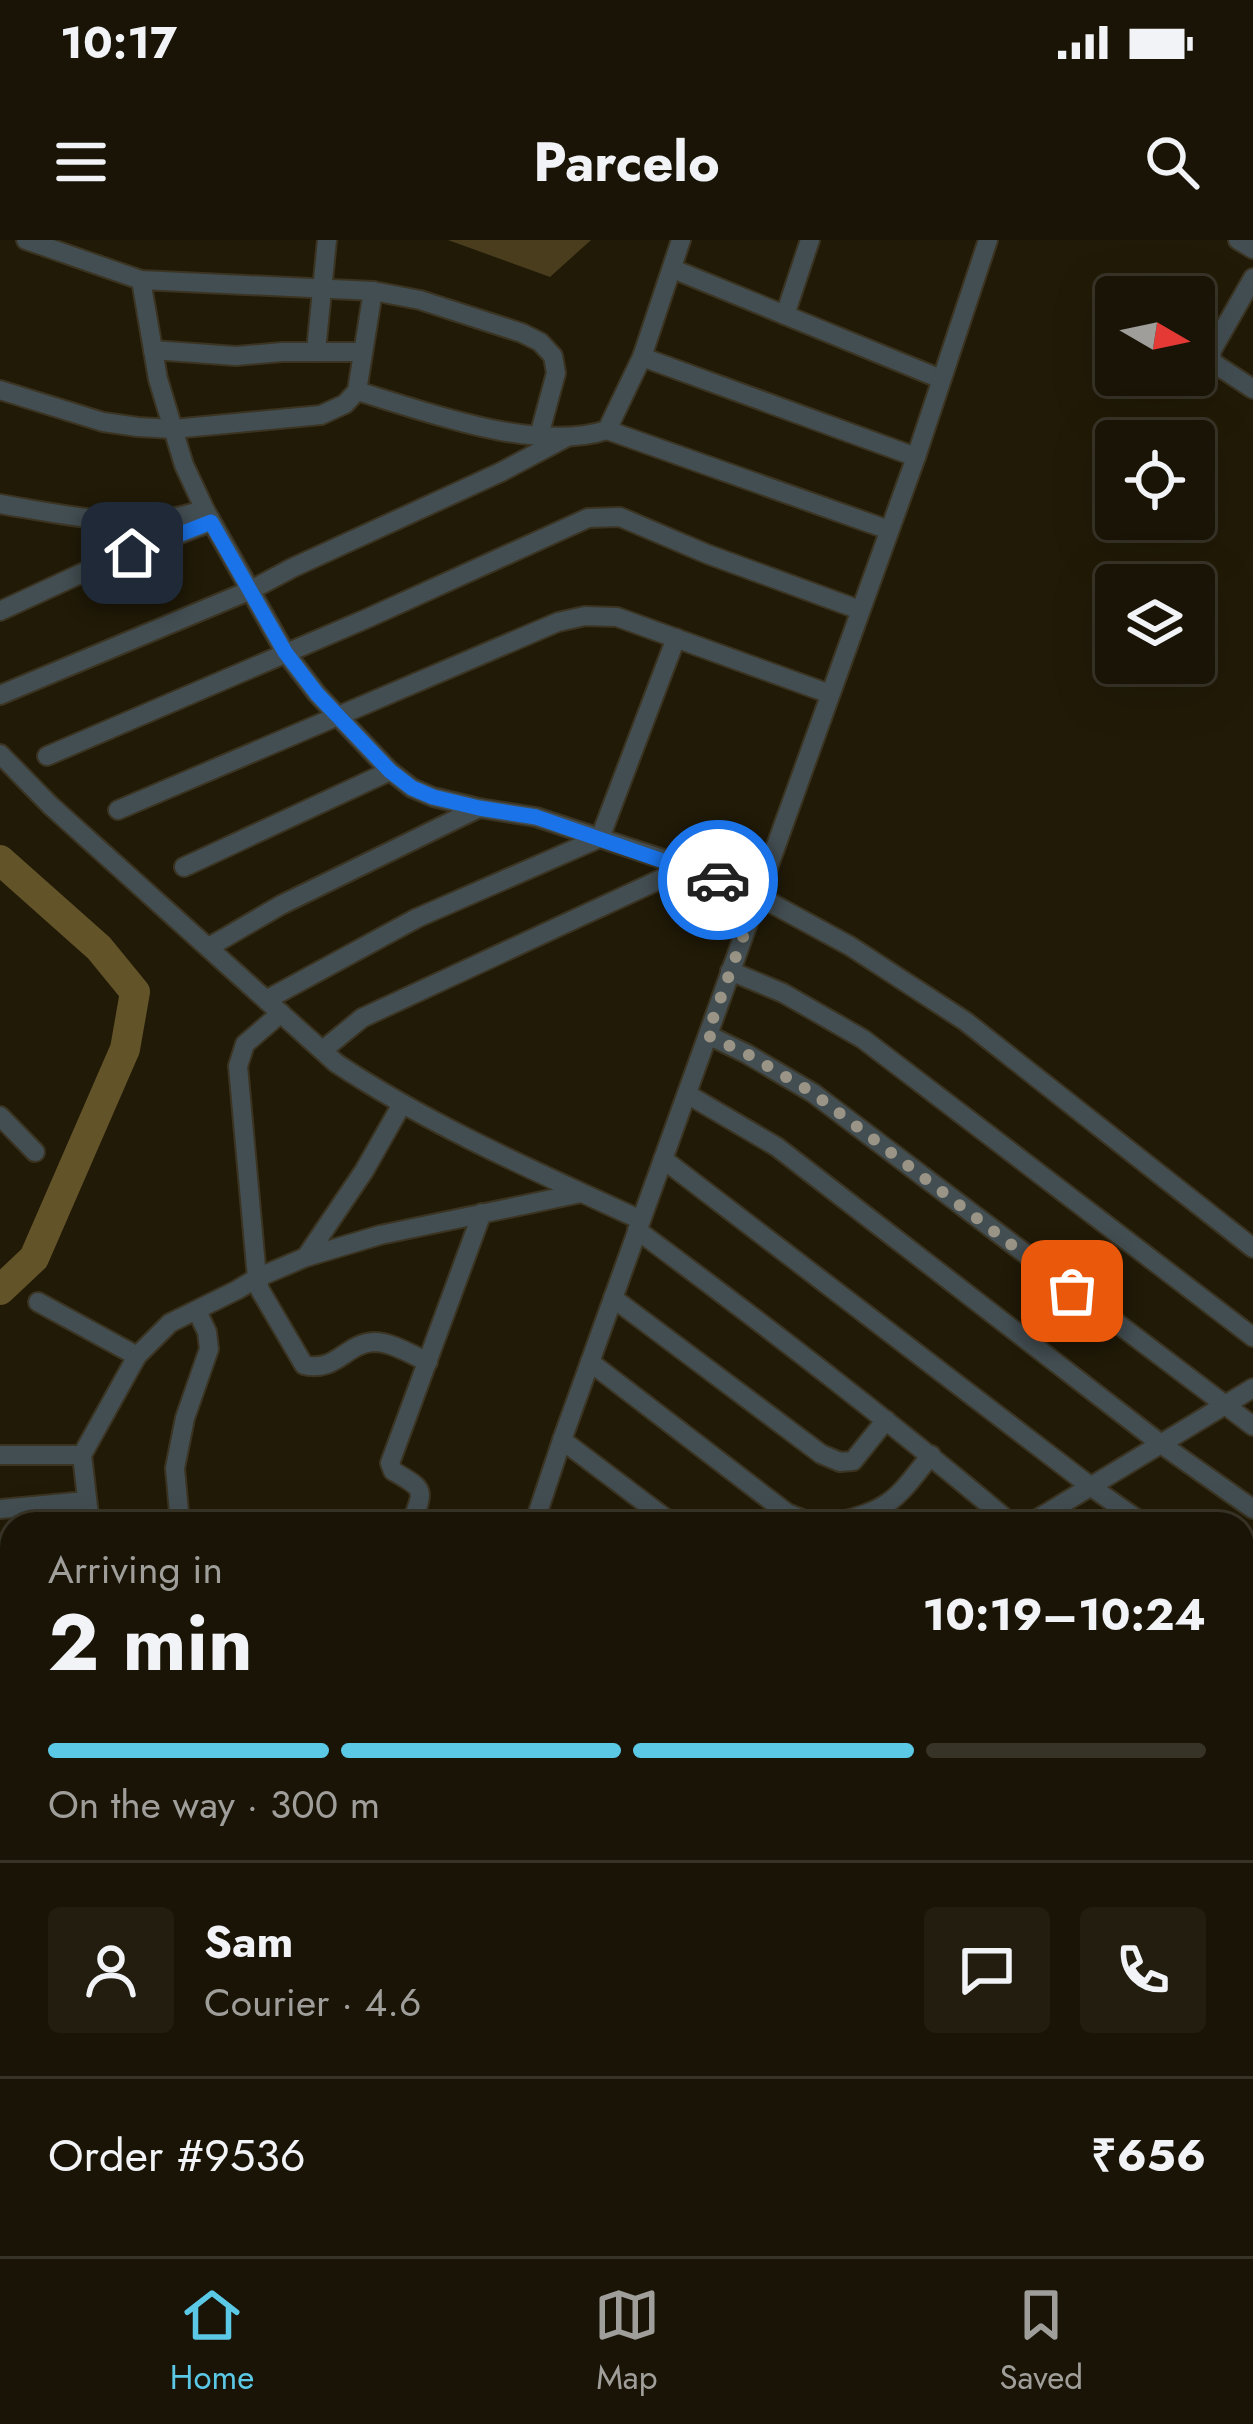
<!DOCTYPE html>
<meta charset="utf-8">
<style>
:root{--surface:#191405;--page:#221d0f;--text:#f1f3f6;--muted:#9f9e9a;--line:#373327;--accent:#5bc8e6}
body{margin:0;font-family:Jost,sans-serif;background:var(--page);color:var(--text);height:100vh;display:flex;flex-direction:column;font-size:45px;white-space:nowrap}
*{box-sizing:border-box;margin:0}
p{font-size:39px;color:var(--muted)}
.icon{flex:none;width:66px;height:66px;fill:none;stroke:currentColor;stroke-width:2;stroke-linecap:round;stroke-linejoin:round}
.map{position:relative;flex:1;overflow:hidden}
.side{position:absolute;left:0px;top:1272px;width:1254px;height:744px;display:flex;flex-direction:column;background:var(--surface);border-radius:36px 36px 0 0;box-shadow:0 12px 48px #0002,0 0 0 3px var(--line)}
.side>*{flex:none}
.needle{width:78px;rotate:99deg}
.buttons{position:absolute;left:1095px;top:36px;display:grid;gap:24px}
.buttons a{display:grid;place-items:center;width:120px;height:120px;border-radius:12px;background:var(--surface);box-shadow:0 12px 48px #0002,0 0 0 3px var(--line);font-size:60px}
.pin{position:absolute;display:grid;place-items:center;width:102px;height:102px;color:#fff;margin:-51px;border-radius:24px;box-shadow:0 6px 18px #0006}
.courier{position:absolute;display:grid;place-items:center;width:120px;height:120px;margin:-60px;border:9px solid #1a73e8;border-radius:50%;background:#fff;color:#222;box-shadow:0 3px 15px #0007}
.headline em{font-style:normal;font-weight:700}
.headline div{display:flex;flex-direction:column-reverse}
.headline{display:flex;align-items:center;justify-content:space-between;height:204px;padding:0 48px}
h1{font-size:78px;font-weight:700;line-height:90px}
.bar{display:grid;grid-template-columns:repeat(4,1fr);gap:18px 12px;align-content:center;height:144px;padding:0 48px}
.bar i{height:15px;border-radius:9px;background:var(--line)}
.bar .selected{background:var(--accent)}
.bar p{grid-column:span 4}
.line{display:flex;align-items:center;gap:30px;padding:0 48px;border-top:3px solid var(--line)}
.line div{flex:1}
.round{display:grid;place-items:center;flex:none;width:126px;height:126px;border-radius:12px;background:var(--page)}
.status{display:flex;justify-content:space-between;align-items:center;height:84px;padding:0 60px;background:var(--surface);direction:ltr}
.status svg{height:33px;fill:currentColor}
header{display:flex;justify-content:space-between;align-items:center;height:156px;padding:0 48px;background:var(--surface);font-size:54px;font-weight:700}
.menu{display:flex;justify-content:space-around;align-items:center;height:168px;border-top:3px solid var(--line);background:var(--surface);font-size:33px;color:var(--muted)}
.menu a{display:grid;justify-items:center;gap:6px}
.menu .selected{color:var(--accent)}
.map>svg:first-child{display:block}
</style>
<div class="status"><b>10:17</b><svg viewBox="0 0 49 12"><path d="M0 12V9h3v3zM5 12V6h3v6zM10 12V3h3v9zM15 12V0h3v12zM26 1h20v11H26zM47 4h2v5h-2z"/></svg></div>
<header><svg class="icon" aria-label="menu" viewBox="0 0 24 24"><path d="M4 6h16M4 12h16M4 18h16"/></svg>Parcelo<svg class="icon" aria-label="search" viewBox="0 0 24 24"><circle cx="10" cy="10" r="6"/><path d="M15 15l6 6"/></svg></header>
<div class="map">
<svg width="1253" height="2016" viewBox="0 0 1253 2016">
<rect width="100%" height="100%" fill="#211a07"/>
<path fill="#493d1e" d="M448,0H591L550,37Z"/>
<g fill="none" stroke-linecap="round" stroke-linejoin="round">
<g stroke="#635329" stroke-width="30">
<path d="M0,620L99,708L135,752L125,809L34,1018L0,1050"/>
<path d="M0,1578L12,1587"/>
<path d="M1082,2004L1089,2011V2016"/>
</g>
<g stroke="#3b3422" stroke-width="22">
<g id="minor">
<path d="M26,0L141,40L373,51L420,60L522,93L540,102L553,116L556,133L539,196"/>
<path d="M1238,0L1253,9"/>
<path d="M673,29L941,139"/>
<path d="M1253,38L1212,110L1211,118L1215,124L1253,149"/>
<path d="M141,40L158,139L184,225L205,270L285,412L317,454L390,531L412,548L433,557L479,568L536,577L687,627L758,656L850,706L965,781L1253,1008"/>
<path d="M785,75L810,0"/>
<path d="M153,110L236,116L282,112H363"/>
<path d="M316,111L327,0"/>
<path d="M642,117L916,217"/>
<path d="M0,150L103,182L138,187L173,189L321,175L345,164L357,151L373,51"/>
<path d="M357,151C427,172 536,213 607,190L642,117L681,0"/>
<path d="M607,190L889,290"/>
<path d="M0,264C54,273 111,286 166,279C179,277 192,273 205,270"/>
<path d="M0,371L93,328L211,282"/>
<path d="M0,455L251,350L292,328L501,232L567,197"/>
<path d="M0,514L50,565L336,823C431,886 537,932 641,980"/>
<path d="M47,516L368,378L588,278L620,277L707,314L860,370"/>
<path d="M118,570L558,382L585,376L617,377L830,454"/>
<path d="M184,627L390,531"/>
<path d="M209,707L281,665L479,568"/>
<path d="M730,731L783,753L863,799L1253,1097"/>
<path d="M266,760L417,678L600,598L676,398"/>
<path d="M281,773L245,804L238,826L257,1038L260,1050L304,1125C336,1133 346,1103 374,1102C392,1102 412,1115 428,1122"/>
<path d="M708,795L747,814L813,853L1253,1186"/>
<path d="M323,810L362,778L687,627"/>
<path d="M687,854L777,907L1161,1204L1253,1269"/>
<path d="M0,876L35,912"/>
<path d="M663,919L1090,1246L1144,1284"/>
<path d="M637,990C765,1085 891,1181 1012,1284"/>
<path d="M306,1017L364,931L402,864"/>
<path d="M613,1058L821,1214L840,1222L853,1221L886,1180"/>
<path d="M38,1062L137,1116"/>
<path d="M590,1122L787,1273L807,1281L831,1284"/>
<path d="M562,1200L673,1284"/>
<path d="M0,1215H82"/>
<path d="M0,1269L86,1261"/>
<path d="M90,1284L82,1215L137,1116L170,1083L237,1050L257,1038L306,1017L380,995L581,953"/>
<path d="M180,1284L175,1228L185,1178L209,1109L207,1092L197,1071"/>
<path d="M411,1284C425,1248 425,1250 393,1231L390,1223L482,973"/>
<path d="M534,1284L562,1200L916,217L988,0"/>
<path d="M831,1284C891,1269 894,1262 931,1215"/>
<path d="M1029,1284L1253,1148"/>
<path d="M1242,1353L1253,1360"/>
<path d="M0,1361L12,1359"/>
<path d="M1242,1448L1253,1455"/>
<path d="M0,1471L12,1469"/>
<path d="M1242,1527L1253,1535"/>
<path d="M1242,1614L1253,1610"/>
<path d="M0,1649L12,1657"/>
<path d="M1242,1732L1253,1730"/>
<path d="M0,1745L12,1753"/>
<path d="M1242,1823L1253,1819"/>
<path d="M0,1890L12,1895"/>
<path d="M1242,1925L1253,1922"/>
<path d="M76,2016L80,2004"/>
<path d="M165,2016L169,2004"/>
<path d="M250,2016L255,2004"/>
<path d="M282,2016L287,2004"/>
</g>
</g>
<use href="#minor" stroke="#434e52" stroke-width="18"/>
</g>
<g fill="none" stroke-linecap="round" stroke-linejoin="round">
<path stroke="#999485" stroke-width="12" stroke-dasharray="0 21.6" d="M718,640L758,656L707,795L747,814L813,853L1072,1051"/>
<path stroke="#1a73e8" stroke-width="15" d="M132,313L211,282L285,412L317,454L390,531L412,548L433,557L479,568L536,577L718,640"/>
</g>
</svg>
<div class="buttons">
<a><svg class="needle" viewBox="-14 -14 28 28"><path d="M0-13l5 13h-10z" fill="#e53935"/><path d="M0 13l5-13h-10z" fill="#9f9e9a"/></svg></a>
<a><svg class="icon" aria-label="locate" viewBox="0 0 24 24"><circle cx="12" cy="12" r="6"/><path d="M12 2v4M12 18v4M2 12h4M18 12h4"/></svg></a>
<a><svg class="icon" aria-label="layers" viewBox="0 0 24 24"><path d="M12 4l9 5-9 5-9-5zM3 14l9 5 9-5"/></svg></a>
</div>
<div class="pin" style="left:1072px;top:1051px;background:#ea580c"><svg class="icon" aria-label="bag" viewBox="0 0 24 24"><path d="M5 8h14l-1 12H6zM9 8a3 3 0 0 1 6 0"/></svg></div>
<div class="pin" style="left:132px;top:313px;background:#1f2937"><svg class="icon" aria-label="home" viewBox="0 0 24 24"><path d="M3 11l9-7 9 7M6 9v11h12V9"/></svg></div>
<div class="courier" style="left:718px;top:640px"><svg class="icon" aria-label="car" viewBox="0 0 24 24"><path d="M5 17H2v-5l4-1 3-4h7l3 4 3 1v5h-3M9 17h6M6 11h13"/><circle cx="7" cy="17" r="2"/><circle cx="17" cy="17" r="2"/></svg></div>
<section class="side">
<div class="headline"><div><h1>2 min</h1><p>Arriving in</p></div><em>10:19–10:24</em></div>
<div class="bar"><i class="selected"></i><i class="selected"></i><i class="selected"></i><i></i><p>On the way · 300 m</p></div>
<div class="line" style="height:216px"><a class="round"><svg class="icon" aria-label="person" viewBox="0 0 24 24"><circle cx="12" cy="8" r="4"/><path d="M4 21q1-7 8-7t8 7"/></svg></a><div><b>Sam</b><p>Courier · 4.6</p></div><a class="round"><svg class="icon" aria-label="chat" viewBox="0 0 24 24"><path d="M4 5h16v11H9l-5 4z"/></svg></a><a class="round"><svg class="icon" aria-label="phone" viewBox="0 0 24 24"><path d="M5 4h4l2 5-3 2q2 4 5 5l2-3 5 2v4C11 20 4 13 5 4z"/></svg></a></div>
<div class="line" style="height:156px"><div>Order #9536</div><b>₹656</b></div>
</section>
</div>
<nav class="menu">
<a class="selected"><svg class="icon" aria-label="home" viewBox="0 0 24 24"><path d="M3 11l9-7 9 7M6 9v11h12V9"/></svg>Home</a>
<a><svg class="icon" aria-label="map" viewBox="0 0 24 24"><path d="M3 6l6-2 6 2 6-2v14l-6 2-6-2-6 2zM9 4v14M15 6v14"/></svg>Map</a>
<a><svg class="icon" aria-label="saved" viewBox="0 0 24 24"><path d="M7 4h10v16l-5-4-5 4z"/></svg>Saved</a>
</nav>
